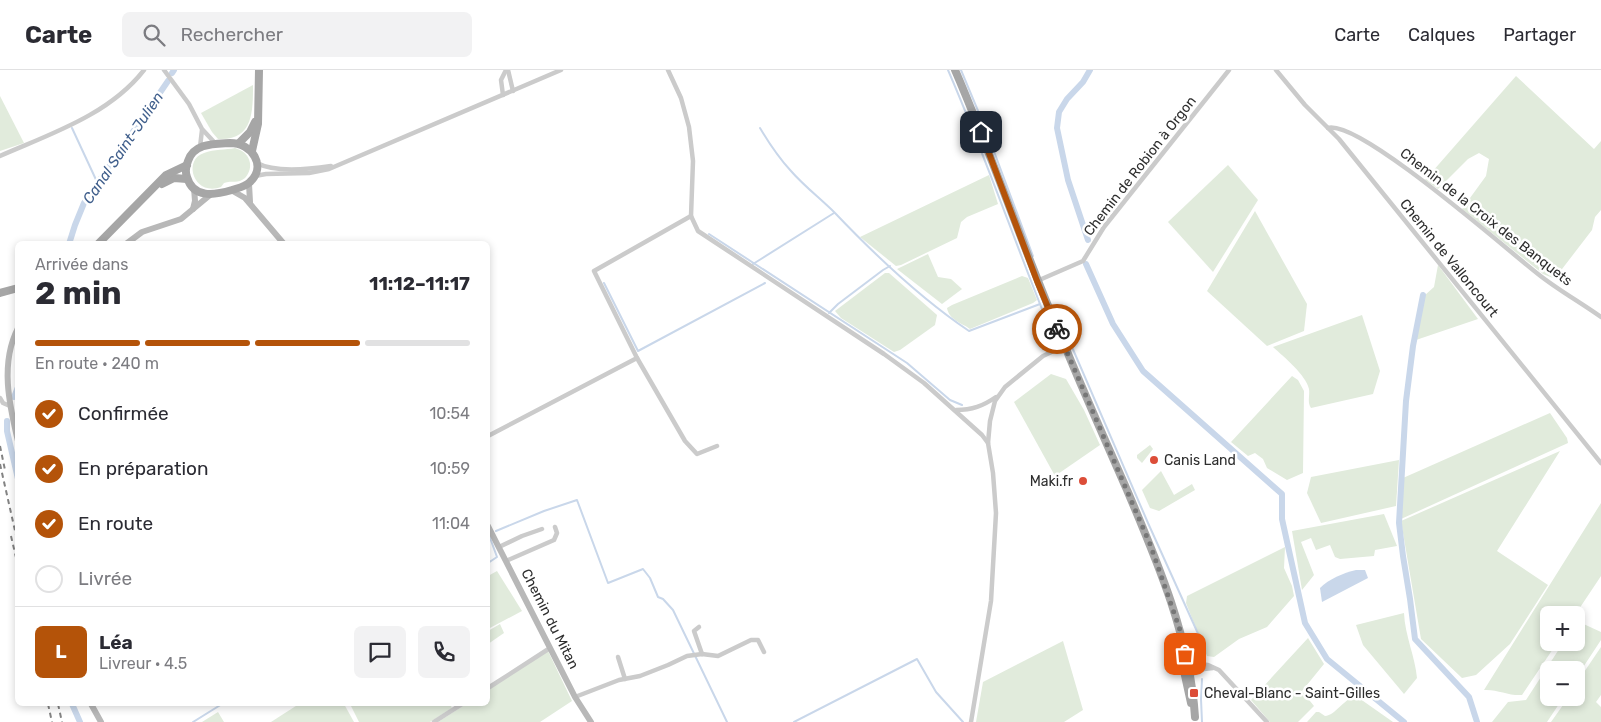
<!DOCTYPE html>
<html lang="fr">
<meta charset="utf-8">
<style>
:root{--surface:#fff;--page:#f2f2f3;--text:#2b2b33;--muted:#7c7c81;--line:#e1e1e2;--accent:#b45309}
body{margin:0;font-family:Rubik,sans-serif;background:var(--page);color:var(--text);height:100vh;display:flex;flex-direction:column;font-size:19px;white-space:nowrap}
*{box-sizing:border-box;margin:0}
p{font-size:16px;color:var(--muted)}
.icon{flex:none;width:28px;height:28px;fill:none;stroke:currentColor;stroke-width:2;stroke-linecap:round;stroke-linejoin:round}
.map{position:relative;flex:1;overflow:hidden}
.sheet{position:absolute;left:15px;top:171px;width:475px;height:465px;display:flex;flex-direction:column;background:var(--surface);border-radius:8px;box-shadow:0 2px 8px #0003}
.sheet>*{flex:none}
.tools{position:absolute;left:1540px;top:536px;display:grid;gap:10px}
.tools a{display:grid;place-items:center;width:45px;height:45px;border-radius:8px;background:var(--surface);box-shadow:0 2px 8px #0003;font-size:25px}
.pin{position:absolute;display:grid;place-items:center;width:42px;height:42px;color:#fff;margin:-21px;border-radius:10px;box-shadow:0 2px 8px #0006}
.courier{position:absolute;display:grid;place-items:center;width:50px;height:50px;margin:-25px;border:4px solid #b45309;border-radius:50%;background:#fff;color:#222;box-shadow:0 1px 6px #0007}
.summary em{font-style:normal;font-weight:700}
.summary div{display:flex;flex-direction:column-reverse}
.summary{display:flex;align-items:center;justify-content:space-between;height:85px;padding:0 20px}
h1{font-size:32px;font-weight:700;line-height:38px}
.bar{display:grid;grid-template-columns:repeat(4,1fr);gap:8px 5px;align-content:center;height:60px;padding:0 20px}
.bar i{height:6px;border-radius:4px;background:var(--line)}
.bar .on{background:var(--accent)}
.bar p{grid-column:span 4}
.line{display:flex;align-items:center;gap:12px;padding:0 20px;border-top:1px solid var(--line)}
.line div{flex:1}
.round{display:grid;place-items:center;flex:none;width:52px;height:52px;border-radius:8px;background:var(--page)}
ol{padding:0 20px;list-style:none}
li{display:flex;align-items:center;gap:15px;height:55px}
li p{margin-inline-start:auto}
li .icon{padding:5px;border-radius:50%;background:var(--accent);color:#fff;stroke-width:4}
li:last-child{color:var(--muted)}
li i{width:28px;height:28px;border:2px solid var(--line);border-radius:50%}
header{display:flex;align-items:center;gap:30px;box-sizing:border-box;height:70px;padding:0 25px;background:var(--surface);border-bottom:1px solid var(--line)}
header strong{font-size:24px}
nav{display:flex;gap:28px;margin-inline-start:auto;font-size:18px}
.search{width:350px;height:45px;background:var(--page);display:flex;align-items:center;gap:12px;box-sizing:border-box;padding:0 18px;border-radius:8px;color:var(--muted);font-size:19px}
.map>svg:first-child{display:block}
</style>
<header>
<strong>Carte</strong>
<div class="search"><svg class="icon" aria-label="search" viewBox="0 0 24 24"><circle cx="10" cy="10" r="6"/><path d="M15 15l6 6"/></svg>Rechercher</div>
<nav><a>Carte</a><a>Calques</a><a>Partager</a></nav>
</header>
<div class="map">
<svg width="1601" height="652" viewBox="0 0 1601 652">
<rect width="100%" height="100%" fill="#fff"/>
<g fill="#e1ebdc">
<path d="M1516,6L1594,79L1601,71V140L1595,147L1592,160L1559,203L1553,208L1543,204L1462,139L1486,106L1489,89L1479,83L1468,89L1438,119L1425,110Z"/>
<path d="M253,15C253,42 253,71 218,69L212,62L201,43Z"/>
<path d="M0,26L24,73L0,81Z"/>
<path d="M235,78C250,82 255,97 245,108C238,114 232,110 224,113L221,117C194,127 182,90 204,83C214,79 226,80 235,78Z"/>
<path d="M1228,95L1258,130L1213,202L1168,152Z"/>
<path d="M989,105L998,134L967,147L961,152L957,168L901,195L896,196L860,167Z"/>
<path d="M1255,141L1307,234L1304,261L1267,276L1207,221Z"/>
<path d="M928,184L938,207L951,209L962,219L942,234L897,199Z"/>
<path d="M1438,195L1478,249L1416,270L1424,226L1434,217Z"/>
<path d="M885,203H889L937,245L935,255L900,280L894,282L841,248L835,241Z"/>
<path d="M1022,206L1028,208L1037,230L1033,233L970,259C962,253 949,250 947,238L952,235Z"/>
<path d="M1362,245L1380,301L1373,324L1311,338C1307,332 1310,326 1309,319C1306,305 1284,287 1273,277Z"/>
<path d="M1051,304L1066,309L1084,340L1100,375L1055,406L1014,332Z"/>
<path d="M1292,306L1298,310L1304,321L1303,403L1287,410L1267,398L1263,389L1255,383L1248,386L1231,372Z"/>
<path d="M1550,343L1567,368L1568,373L1401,449L1403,408Z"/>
<path d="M1150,375L1153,379L1142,393L1137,388V385Z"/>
<path d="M1560,381L1497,481L1548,515L1510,574L1476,605L1462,608L1421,569L1401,451Z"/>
<path d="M1399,390L1396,436L1321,453L1307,423L1311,407Z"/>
<path d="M1161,401L1174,425L1192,414L1195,420L1159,441L1150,438L1142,420Z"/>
<path d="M1601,433V506L1575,545H1549V572L1557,573L1522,625C1509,626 1497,619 1484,620Z"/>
<path d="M1384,444L1397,476L1375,480L1374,486L1340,489L1335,487L1330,475L1316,480L1311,468L1301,472L1314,505L1302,520L1292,461Z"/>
<path d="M1285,477L1284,498L1292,516L1294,526L1267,557L1239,569L1214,587L1207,586L1186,533L1187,526Z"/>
<path d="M497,501L522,541L488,559V506Z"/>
<path d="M1404,543C1405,566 1415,586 1417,608L1404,624L1363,575L1356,555Z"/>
<path d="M1577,551L1601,562V570L1576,608V600H1549V628H1563L1547,652H1492L1508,632L1526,630L1563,573L1576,572Z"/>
<path d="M500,554L504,563L488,574V561Z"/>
<path d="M1308,568L1324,594L1302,621L1314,636L1298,652H1270L1251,630Z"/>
<path d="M1063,571L1083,640L1064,652H976L983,612Z"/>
<path d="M1601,577V625L1596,632L1601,637V652H1551L1568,628H1576V614Z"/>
<path d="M548,581L572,631L540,652H438L466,634H488V620Z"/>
<path d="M1356,626L1393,652H1307L1316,642H1319L1325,646C1336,645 1341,631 1356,626Z"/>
<path d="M299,634H344L354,652H271Z"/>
<path d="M350,634H450L452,638L430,652H359Z"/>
<path d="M218,642L224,652H202Z"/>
</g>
<path fill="#c9d7ea" d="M1356,500H1365L1368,508L1322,532L1320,518C1329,509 1343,503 1356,500Z"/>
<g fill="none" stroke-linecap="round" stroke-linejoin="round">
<g stroke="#c9d7ea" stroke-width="2">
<path d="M948,0C985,85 1015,173 1050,259L1043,279"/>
<path d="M961,0L986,60L1033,186"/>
<path d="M72,58L98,114"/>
<path d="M760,58C769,73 779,88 791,101C804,116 821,129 835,143C876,186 920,228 969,261L1040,234"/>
<path d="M709,164L907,293L950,330L962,335"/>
<path d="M753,194L834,143"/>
<path d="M604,213L638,281L765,213"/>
<path d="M829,243L838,234L883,200L890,196"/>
<path d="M1059,247L1148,453L1200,568"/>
<path d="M496,461L544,441L577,430L608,513L643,499L650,508L658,527L663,529L673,540L727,652"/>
<path d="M488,493L497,487L489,465"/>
<path d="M1202,609L1201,629L1202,652"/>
<path d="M193,652L222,634"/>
<path d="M794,652L917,589L936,622L963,652"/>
</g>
<g stroke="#c9d7ea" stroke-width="6">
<path d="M172,3L174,0"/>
<path d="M1088,170L1068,110L1057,58L1059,42L1067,29L1083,12L1090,0"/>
<path d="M69,174L75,155L84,133L168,11"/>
<path d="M1086,194L1113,254L1143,301L1282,424V449L1305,553L1327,589L1404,652"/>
<path d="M1423,225L1413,276L1406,331L1399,453L1403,486L1410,529L1415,569L1469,627L1477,652"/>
<path d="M14,327L18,317"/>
<path d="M7,351V361L18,409"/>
<path d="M72,634L80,652"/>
</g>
<g stroke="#cbcbcb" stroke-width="4.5">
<path d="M164,0L189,34L202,59L215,73"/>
<path d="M508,0L513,21"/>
<path d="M668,0L681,28L689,57L693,91L691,146L698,161L884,284L924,313L982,365L988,373"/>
<path d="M1276,0L1305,35L1339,69L1601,393"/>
<path d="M503,25L501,10L506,0"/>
<path d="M1328,58C1359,49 1507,180 1538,204C1558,220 1580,232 1601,247"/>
<path d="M200,77L202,60"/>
<path d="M0,86C50,64 109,45 144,0"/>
<path d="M257,93C275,103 311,99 331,96"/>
<path d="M255,106L266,104L309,103L329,99L561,0"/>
<path d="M691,146L594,201L637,288L685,371L697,384L717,376"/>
<path d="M1037,211L1083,191L1104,157L1229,0"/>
<path d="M0,328L3,333L10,336"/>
<path d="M956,340C972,340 983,336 996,327"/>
<path d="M488,366L637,288"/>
<path d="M499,477L522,466L542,459"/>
<path d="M506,491L554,470L557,463L555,457"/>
<path d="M699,557L694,561L702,584"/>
<path d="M618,587L625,609"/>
<path d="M1186,593L1208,595L1219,600L1267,652"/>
<path d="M1188,604L1190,605L1204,599L1213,598"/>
<path d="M488,618L550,578"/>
<path d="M575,627L619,610L640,606L668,595L687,586L702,584L718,586L751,570H758L764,582"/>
<path d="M434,652L462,634"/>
<path d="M971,652L991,531L996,443L993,403L988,373L990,351L995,331L1005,317L1043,286L1064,276"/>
</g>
<g stroke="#b8b8b8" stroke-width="6">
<path d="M249,114L250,132"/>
<path d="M231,120L245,128L284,174"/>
<path d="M193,139L195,131L194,118"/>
<path d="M126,174L142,162L181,149L210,125"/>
<path d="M18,258C0,293 9,334 18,371"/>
<path d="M488,456L575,627L591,652"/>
<path d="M91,634L101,652"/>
</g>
<g stroke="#a6a6a6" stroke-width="8">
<path d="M955,0C994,90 1025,184 1064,274C1084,323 1106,372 1127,420C1158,493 1190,568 1195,647"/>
<path d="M230,73C252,73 267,96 250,112C245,117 238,118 232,120C215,125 193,129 187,107C185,102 186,96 188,91C194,73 214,74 230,73Z"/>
<path d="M239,73L250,62L255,52"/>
<path d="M252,81L258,54L259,0"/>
<path d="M162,114L174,108L187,109"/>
<path d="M98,174L166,105L187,95"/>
<path d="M0,223L18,218"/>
<path d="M1184,601L1191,633"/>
</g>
<g stroke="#838383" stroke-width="2" stroke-dasharray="5 4" stroke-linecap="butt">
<path d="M0,376L5,400"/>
<path d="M0,394L18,474"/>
<path d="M11,466L18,496"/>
<path d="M48,634L52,652"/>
<path d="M58,634L62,652"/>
</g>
</g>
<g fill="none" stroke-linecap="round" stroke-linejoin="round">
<path stroke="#777" stroke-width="5" stroke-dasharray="0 9" d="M1057,259L1150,474L1180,560L1185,584"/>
<path stroke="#b45309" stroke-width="6" d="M981,62L1037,211L1057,259"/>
</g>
<g fill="#dc4d38" stroke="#fff" stroke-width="2">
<circle cx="1154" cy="390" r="5"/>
<circle cx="1083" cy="411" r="5"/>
<rect x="1189" y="618" width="10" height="10" rx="2.5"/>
</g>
<g text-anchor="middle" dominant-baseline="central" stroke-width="5" stroke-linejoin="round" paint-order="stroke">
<g font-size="14" fill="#2e2e2e" stroke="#fff">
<text transform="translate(1140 96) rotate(-52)">Chemin de Robion à Orgon</text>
<text transform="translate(1486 147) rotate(38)">Chemin de la Croix des Banquets</text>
<text transform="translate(1449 188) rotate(51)">Chemin de Valloncourt</text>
<text transform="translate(550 549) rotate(63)">Chemin du Mitan</text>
</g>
<g font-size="14" fill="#2e2e2e" stroke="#fff" text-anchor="start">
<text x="1164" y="390">Canis Land</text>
<text x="1073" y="411" text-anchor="end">Maki.fr</text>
<text x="1204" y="623">Cheval-Blanc - Saint-Gilles</text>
</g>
<g font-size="15" font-style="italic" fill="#405f8c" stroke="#fff">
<text transform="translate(123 78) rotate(-56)">Canal Saint-Julien</text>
</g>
</g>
</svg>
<div class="tools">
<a>+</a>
<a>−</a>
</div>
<div class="pin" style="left:1185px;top:584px;background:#ea580c"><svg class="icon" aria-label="bag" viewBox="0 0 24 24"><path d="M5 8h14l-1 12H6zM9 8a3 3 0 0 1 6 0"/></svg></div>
<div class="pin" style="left:981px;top:62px;background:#1f2937"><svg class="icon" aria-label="home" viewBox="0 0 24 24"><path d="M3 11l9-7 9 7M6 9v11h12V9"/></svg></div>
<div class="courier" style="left:1057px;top:259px"><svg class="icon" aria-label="bike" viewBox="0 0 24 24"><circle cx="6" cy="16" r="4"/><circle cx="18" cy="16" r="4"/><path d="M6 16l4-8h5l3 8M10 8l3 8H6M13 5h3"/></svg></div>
<section class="sheet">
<div class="summary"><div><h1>2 min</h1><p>Arrivée dans</p></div><em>11:12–11:17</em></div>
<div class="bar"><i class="on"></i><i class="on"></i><i class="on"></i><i></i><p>En route · 240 m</p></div>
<ol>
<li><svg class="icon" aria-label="check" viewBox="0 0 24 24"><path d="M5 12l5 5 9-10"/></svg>Confirmée<p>10:54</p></li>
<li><svg class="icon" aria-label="check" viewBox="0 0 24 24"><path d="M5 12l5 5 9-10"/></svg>En préparation<p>10:59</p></li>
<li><svg class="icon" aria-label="check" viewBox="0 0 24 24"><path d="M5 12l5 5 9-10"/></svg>En route<p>11:04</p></li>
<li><i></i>Livrée</li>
</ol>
<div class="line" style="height:90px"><b class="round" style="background:var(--accent);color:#fff">L</b><div><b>Léa</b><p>Livreur · 4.5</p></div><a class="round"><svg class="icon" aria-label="chat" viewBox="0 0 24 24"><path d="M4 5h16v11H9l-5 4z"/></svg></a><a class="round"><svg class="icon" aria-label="phone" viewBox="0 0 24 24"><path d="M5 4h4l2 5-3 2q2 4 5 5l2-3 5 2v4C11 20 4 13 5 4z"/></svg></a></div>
</section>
</div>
